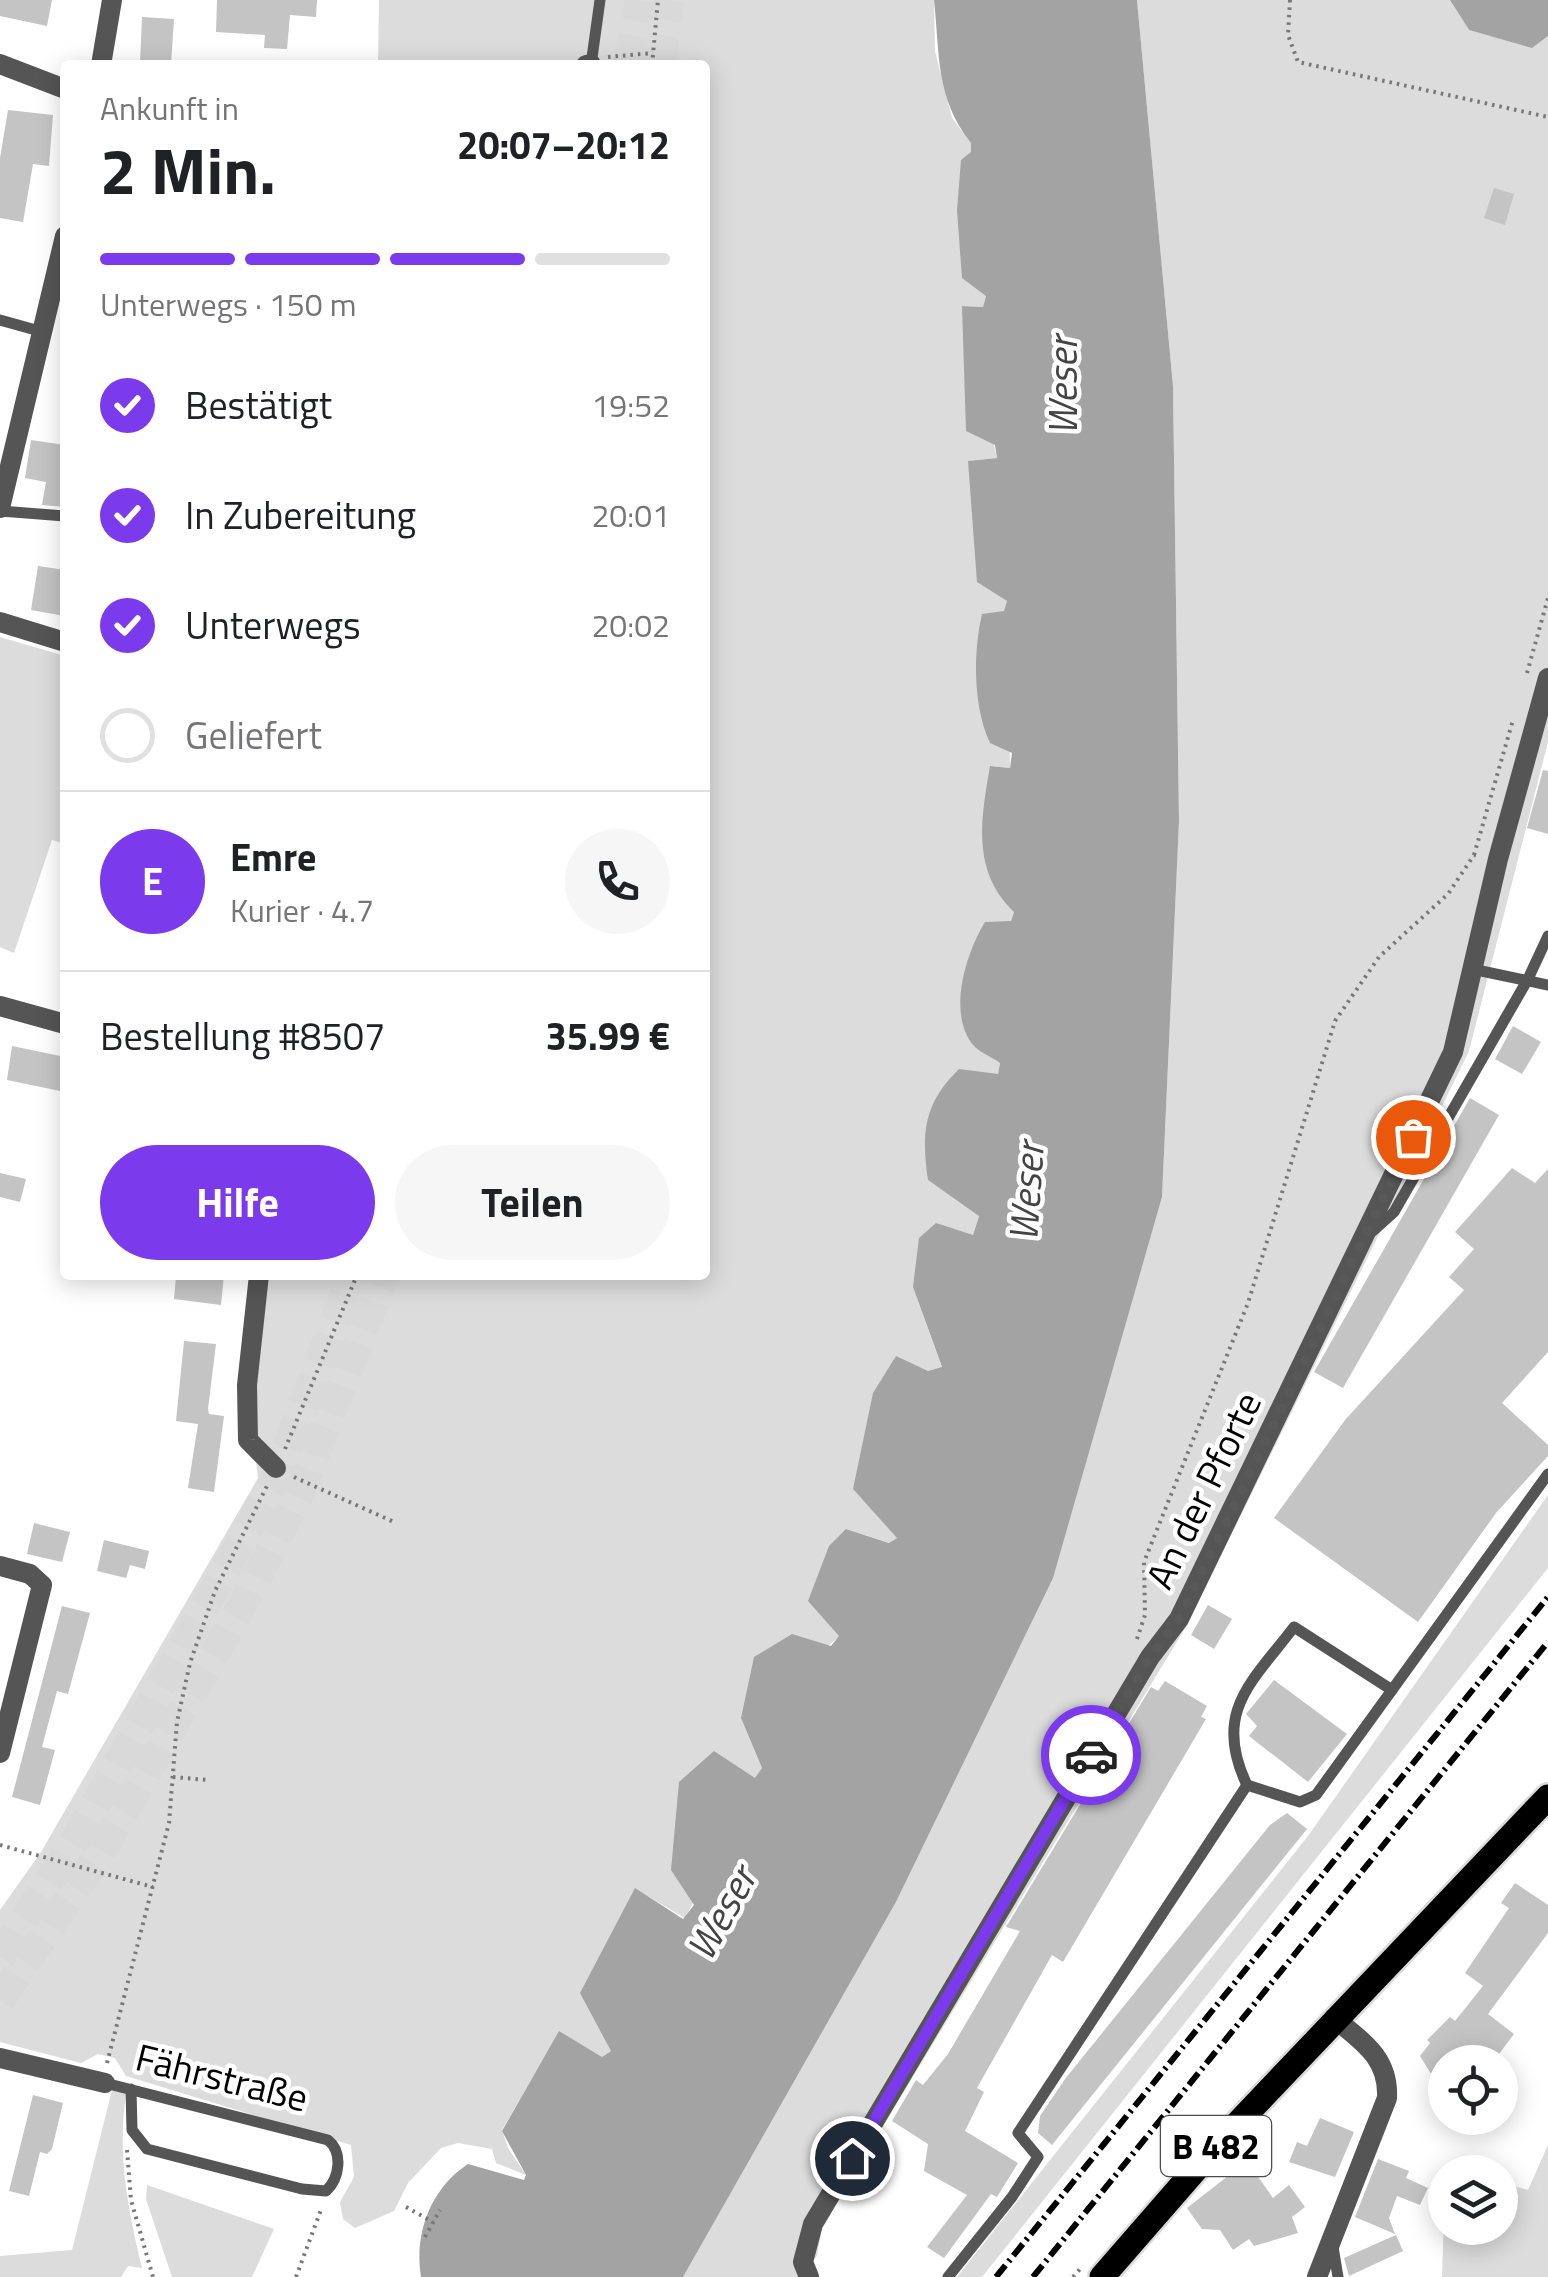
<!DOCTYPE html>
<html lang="de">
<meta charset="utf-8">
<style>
:root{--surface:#fff;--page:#f6f6f6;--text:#202124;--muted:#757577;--line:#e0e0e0;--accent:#7c3aed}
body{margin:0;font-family:"Titillium Web",sans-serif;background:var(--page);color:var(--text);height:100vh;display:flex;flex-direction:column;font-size:38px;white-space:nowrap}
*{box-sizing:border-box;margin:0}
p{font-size:32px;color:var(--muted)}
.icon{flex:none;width:55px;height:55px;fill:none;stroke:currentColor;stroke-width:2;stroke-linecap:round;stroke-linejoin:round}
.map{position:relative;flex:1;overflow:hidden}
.panel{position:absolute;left:60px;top:60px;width:650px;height:1220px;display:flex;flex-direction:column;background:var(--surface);border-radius:10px;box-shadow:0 5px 25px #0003}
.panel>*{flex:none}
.tools{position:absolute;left:1428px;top:2045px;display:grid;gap:20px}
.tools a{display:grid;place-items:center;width:90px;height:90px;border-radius:50%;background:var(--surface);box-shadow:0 5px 25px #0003;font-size:50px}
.pin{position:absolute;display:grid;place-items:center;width:85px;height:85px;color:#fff;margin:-42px;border:5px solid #fff;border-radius:50%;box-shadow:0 2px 10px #0007}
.courier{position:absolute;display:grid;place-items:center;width:100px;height:100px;margin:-50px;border:8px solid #7c3aed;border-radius:50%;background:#fff;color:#222;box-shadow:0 2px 12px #0007}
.overview em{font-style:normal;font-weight:700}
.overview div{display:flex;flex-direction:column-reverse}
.overview{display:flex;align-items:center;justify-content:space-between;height:170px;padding:0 40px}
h1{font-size:65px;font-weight:700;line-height:75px}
.bar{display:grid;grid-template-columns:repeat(4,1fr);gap:15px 10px;align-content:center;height:120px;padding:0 40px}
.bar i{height:12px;border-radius:8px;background:var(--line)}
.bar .current{background:var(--accent)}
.bar p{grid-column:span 4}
.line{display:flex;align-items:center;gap:25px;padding:0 40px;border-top:2px solid var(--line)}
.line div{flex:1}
.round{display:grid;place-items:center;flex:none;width:105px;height:105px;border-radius:52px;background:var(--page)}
ol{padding:0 40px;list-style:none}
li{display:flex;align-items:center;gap:30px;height:110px}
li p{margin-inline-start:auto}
li .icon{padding:10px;border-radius:50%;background:var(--accent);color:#fff;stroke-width:4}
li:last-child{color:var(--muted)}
li i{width:55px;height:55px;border:5px solid var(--line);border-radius:50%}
.cta{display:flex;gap:20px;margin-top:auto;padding:20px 40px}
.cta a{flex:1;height:115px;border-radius:60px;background:var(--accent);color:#fff;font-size:40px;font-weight:700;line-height:115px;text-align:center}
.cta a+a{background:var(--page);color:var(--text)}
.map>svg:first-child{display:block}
</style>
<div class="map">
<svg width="1548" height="2277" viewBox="0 0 1548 2277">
<rect width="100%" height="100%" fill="#fff"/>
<g fill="#dcdcdc">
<path d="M379,0H934L935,51L952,118L971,143L986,296L983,307L963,306L997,458L969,461L1007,601L1010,768L991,766L1014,911L974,1046L1000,1063L998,1075L928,1180L979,1215L973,1235L913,1287L942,1368L928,1371L895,1357L853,1489L898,1537L890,1543L846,1529L840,1636L741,1718L762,1768L685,1918L637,1890L611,2051L602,2057L559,2032L502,2130L508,2148L526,2175L496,2163L492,2149L458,2143L441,2148L408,2183L394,2211L355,2228L343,2219L340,2202L354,2177L351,2145L126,2076L115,2058L98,2054L81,2063L0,2042V1910L41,1852L258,1478L248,1392L261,1275H705V65H378Z"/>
<path d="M1137,0H1450L1469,30L1532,47L1548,36V742L1469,1051L1187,1625L822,2227L817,2256L799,2277H683L896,1902L1052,1578L1162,1197L1179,822L1173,386Z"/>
<path d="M0,637L65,656V844L52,840L14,953L0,947Z"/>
<path d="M1548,1495V1568L982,2277H957L1308,1836Z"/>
<path d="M112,2090L126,2094C117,2155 128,2209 142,2268L128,2266L121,2277H0V2256L72,2250Z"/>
<path d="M1548,2145V2277H1442L1445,2181V2228H1500V2182L1528,2190Z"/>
<path d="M147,2185L274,2229L252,2277H172L146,2199Z"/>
</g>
<g fill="#a3a3a3">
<path d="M934,0H1137L1173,386L1179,822L1162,1197L1053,1578L896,1902L683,2277H421C414,2234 430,2189 468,2164L524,2180L526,2175L502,2131L559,2031L602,2057L611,2051L580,1993L635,1888L683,1919L694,1905L671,1870L679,1782L714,1751L755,1778L762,1768L741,1718L754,1657L792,1634L831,1646L839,1636L808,1601L829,1546L846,1529L889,1543L897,1538L853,1489L873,1393L896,1356L928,1371L942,1367L913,1287L919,1238L936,1223L973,1235L979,1216L928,1180C921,1133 924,1103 959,1069L998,1074L1000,1063C992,1057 979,1052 973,1045C947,1013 966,953 985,922L1011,921L1014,912C971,871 981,819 990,766L1010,768L1012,753L990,743C973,707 973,653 982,614L1004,611L1007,601L977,582L968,461L997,458L995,445L966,431L962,306L983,307L986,296L962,278L957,210L961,160L971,152V143C935,97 940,55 934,0Z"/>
<path d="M1450,0H1548V36L1532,48L1469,30Z"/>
</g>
<g fill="#c4c4c4">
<path d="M0,0H52L47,26L0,16Z"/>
<path d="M217,0H317L316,17L290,15L287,49L264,48L265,35L216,32Z"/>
<path d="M142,17L174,19L171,65L140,63Z"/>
<path d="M8,110L53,115L49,166L33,164L23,222L0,218V158Z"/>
<path d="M1494,188L1514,194L1505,225L1484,218Z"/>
<path d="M31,440L65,445V507L42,505L46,482L25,478Z"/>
<path d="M38,566L65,570V616L31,610Z"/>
<path d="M1543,770L1548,771V834L1527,828Z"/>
<path d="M1513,1026L1541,1042L1522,1074L1495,1059Z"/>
<path d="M12,1046L65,1057V1092L7,1080Z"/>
<path d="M1470,1098L1499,1115L1343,1388L1314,1372Z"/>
<path d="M1512,1168L1535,1183L1548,1169V1352L1502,1403L1548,1445V1456L1496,1513L1418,1622L1274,1518L1345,1420L1464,1290L1449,1277L1474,1249L1455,1232Z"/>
<path d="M0,1173L26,1179L20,1202L0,1197Z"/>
<path d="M192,1275H224L221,1305L174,1299L176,1276Z"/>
<path d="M184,1341L216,1344L208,1409L209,1414L224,1416L214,1492L188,1488L198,1424L176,1421Z"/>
<path d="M34,1523L70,1532L62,1562L27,1554Z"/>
<path d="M104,1540L149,1551L145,1569L130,1565L126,1578L97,1571Z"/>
<path d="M1208,1605L1232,1619L1214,1649L1191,1635Z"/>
<path d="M62,1606L90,1613L68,1694L57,1691L42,1747L55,1750L40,1805L12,1797Z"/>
<path d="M1274,1680L1347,1734L1308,1782L1249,1736L1257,1726L1246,1714Z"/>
<path d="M1165,1681L1207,1706L1201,1717L1206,1719L1063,1962L1052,1955L977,2088L984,2092L965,2131L1018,2163L997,2197L991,2194L944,2258L927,2247L967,2195L924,2171L928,2144L892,2121L916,2080L923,2085L948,2054L1020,1931L1006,1927L1151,1687L1158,1691Z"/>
<path d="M1287,1813L1307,1829L1052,2145L1038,2133L1040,2116L1065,2079L1270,1825Z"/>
<path d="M1515,1883L1548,1905V1933L1488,2014L1514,2034L1496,2058L1480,2046L1467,2062H1445V2079L1433,2077L1420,2056L1430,2043L1427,2040L1450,2017L1455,2021L1483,1986L1465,1973L1509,1908L1501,1903Z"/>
<path d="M33,2095L63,2103L52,2149L47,2154L40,2152L29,2196L9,2191Z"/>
<path d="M1320,2118L1354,2132L1335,2177L1289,2162L1297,2142L1307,2146Z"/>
<path d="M1378,2159L1409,2171L1406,2178L1428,2188L1420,2205L1397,2196L1389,2218L1395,2234L1355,2217Z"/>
<path d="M1247,2161L1273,2198L1289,2185L1305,2207L1292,2217L1298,2233L1254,2246L1249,2239L1233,2250L1220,2230L1202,2229L1187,2208Z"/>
<path d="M1396,2235L1403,2251L1349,2276L1344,2258Z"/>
</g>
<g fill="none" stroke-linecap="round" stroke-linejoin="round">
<g stroke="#d9d9d9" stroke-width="30" stroke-dasharray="30 15" stroke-linecap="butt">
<path d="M628,65L640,0"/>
<path d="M660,65L670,0"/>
<path d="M0,1957L76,1839L273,1484L352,1275"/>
<path d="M0,2000L101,1852L247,1597L299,1494L385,1275"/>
</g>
<g stroke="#dbdbdb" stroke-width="30">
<path id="primary" d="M1102,2277L1216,2146L1548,1797"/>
</g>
<g stroke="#777" stroke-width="4" stroke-dasharray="2.5 5" stroke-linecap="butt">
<path d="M1290,0L1288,35L1298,62L1548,117"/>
<path d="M608,57L653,53"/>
<path d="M652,65L658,0"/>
<path d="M1527,673L1548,598"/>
<path d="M1474,855L1513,720"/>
<path d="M285,1449L357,1275"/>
<path d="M294,1477L394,1522"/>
<path d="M1137,1639L1145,1615L1144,1562L1248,1303L1335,1021L1379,957L1448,894L1474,855L1478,856"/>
<path d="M173,1777L208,1780"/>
<path d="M0,1845L153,1887"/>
<path d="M107,2063L169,1823L177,1722L190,1663L215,1591L268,1484"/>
<path d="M127,2150L131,2200L153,2277"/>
<path d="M406,2207L433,2222"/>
<path d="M425,2237L440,2210"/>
<path d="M296,2277L322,2207"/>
<path d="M1073,2277L1080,2269"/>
</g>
<g stroke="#555" stroke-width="11">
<path d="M591,65L600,0"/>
<path d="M0,320L43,332"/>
<path d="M0,511L65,516"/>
<path d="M1472,969L1548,985"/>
<path d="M1373,1231L1394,1212L1528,979L1548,936"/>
<path d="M1294,1627L1392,1690L1316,1795L1300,1802L1247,1785C1212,1712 1252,1682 1294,1627Z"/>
<path d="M1392,1690L1548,1474"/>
<path d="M105,2083L328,2140C343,2152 340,2178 326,2191L302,2189L147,2149L132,2130L131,2089"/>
<path d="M1333,2247L1338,2277"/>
<path d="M948,2277L1012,2197L1038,2157L1018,2133L1247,1785"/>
</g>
<g stroke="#555" stroke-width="20">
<path d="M0,64L65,89"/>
<path d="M101,65L112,0"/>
<path d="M586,65L591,64"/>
<path d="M0,508L65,236"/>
<path d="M0,622L65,642"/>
<path d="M0,1006L65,1024"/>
<path d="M259,1275L247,1385L248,1440L276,1468"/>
<path d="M0,1566L30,1574L42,1585L0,1753"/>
<path d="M0,2058L105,2083"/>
<path d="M809,2277L803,2262L813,2224L1150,1657L1179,1619L1453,1052L1498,859L1548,678"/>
<path d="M1317,2277L1387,2098C1389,2058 1363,2042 1334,2018"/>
</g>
<use href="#primary" stroke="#000" stroke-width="25"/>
<g stroke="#000" stroke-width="6" stroke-dasharray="15 5 2.5 5" stroke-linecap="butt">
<path d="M996,2277L1548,1597"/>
<path d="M1033,2277L1548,1642"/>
</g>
</g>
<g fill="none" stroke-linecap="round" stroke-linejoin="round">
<path stroke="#595959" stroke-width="10" stroke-dasharray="0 18" d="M1091,1755L1150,1657L1180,1618L1413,1137"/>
<path stroke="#7c3aed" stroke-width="12" d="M852,2158L1091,1755"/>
</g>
<g text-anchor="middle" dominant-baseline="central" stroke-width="9" stroke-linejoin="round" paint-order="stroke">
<rect fill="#fff" stroke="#4c4c4c" stroke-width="2.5" x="1161" y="2116" width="110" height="60" rx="8"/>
<g font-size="35" font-weight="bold" fill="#000">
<text x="1216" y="2146">B 482</text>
</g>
<g font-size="38" fill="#000" stroke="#fff">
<text transform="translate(1203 1490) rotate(-64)">An der Pforte</text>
<text transform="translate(222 2077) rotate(14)">Fährstraße</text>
</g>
<g font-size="40" font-style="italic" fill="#444" stroke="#fff">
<text transform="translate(1062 386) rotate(-90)">Weser</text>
<text transform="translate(1026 1192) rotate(-86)">Weser</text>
<text transform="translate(721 1913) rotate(-61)">Weser</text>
</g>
</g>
</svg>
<div class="tools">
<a><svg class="icon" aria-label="locate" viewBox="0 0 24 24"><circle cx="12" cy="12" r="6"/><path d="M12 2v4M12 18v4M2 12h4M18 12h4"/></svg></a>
<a><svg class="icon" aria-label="layers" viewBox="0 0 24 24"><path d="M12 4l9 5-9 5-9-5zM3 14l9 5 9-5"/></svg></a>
</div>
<div class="pin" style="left:1413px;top:1137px;background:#ea580c"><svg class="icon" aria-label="bag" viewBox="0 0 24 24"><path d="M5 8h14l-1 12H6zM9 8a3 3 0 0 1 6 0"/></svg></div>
<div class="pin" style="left:852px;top:2158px;background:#1f2937"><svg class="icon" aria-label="home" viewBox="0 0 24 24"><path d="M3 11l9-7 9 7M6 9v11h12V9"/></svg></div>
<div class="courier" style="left:1091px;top:1755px"><svg class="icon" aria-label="car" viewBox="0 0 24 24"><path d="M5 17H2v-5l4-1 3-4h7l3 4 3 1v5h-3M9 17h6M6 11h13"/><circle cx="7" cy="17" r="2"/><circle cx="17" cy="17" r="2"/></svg></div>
<section class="panel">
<div class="overview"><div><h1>2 Min.</h1><p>Ankunft in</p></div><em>20:07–20:12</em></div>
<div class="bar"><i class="current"></i><i class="current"></i><i class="current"></i><i></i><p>Unterwegs · 150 m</p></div>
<ol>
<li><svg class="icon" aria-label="check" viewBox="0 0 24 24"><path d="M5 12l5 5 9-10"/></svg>Bestätigt<p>19:52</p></li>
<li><svg class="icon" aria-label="check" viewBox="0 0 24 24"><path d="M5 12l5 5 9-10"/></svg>In Zubereitung<p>20:01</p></li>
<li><svg class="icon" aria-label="check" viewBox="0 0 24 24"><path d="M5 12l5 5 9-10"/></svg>Unterwegs<p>20:02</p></li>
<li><i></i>Geliefert</li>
</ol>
<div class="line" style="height:180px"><b class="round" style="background:var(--accent);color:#fff">E</b><div><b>Emre</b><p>Kurier · 4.7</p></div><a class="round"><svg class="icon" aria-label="phone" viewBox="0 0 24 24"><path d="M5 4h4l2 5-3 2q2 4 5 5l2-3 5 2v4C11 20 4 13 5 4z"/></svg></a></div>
<div class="line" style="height:130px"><div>Bestellung #8507</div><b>35.99 €</b></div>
<div class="cta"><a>Hilfe</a><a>Teilen</a></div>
</section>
</div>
